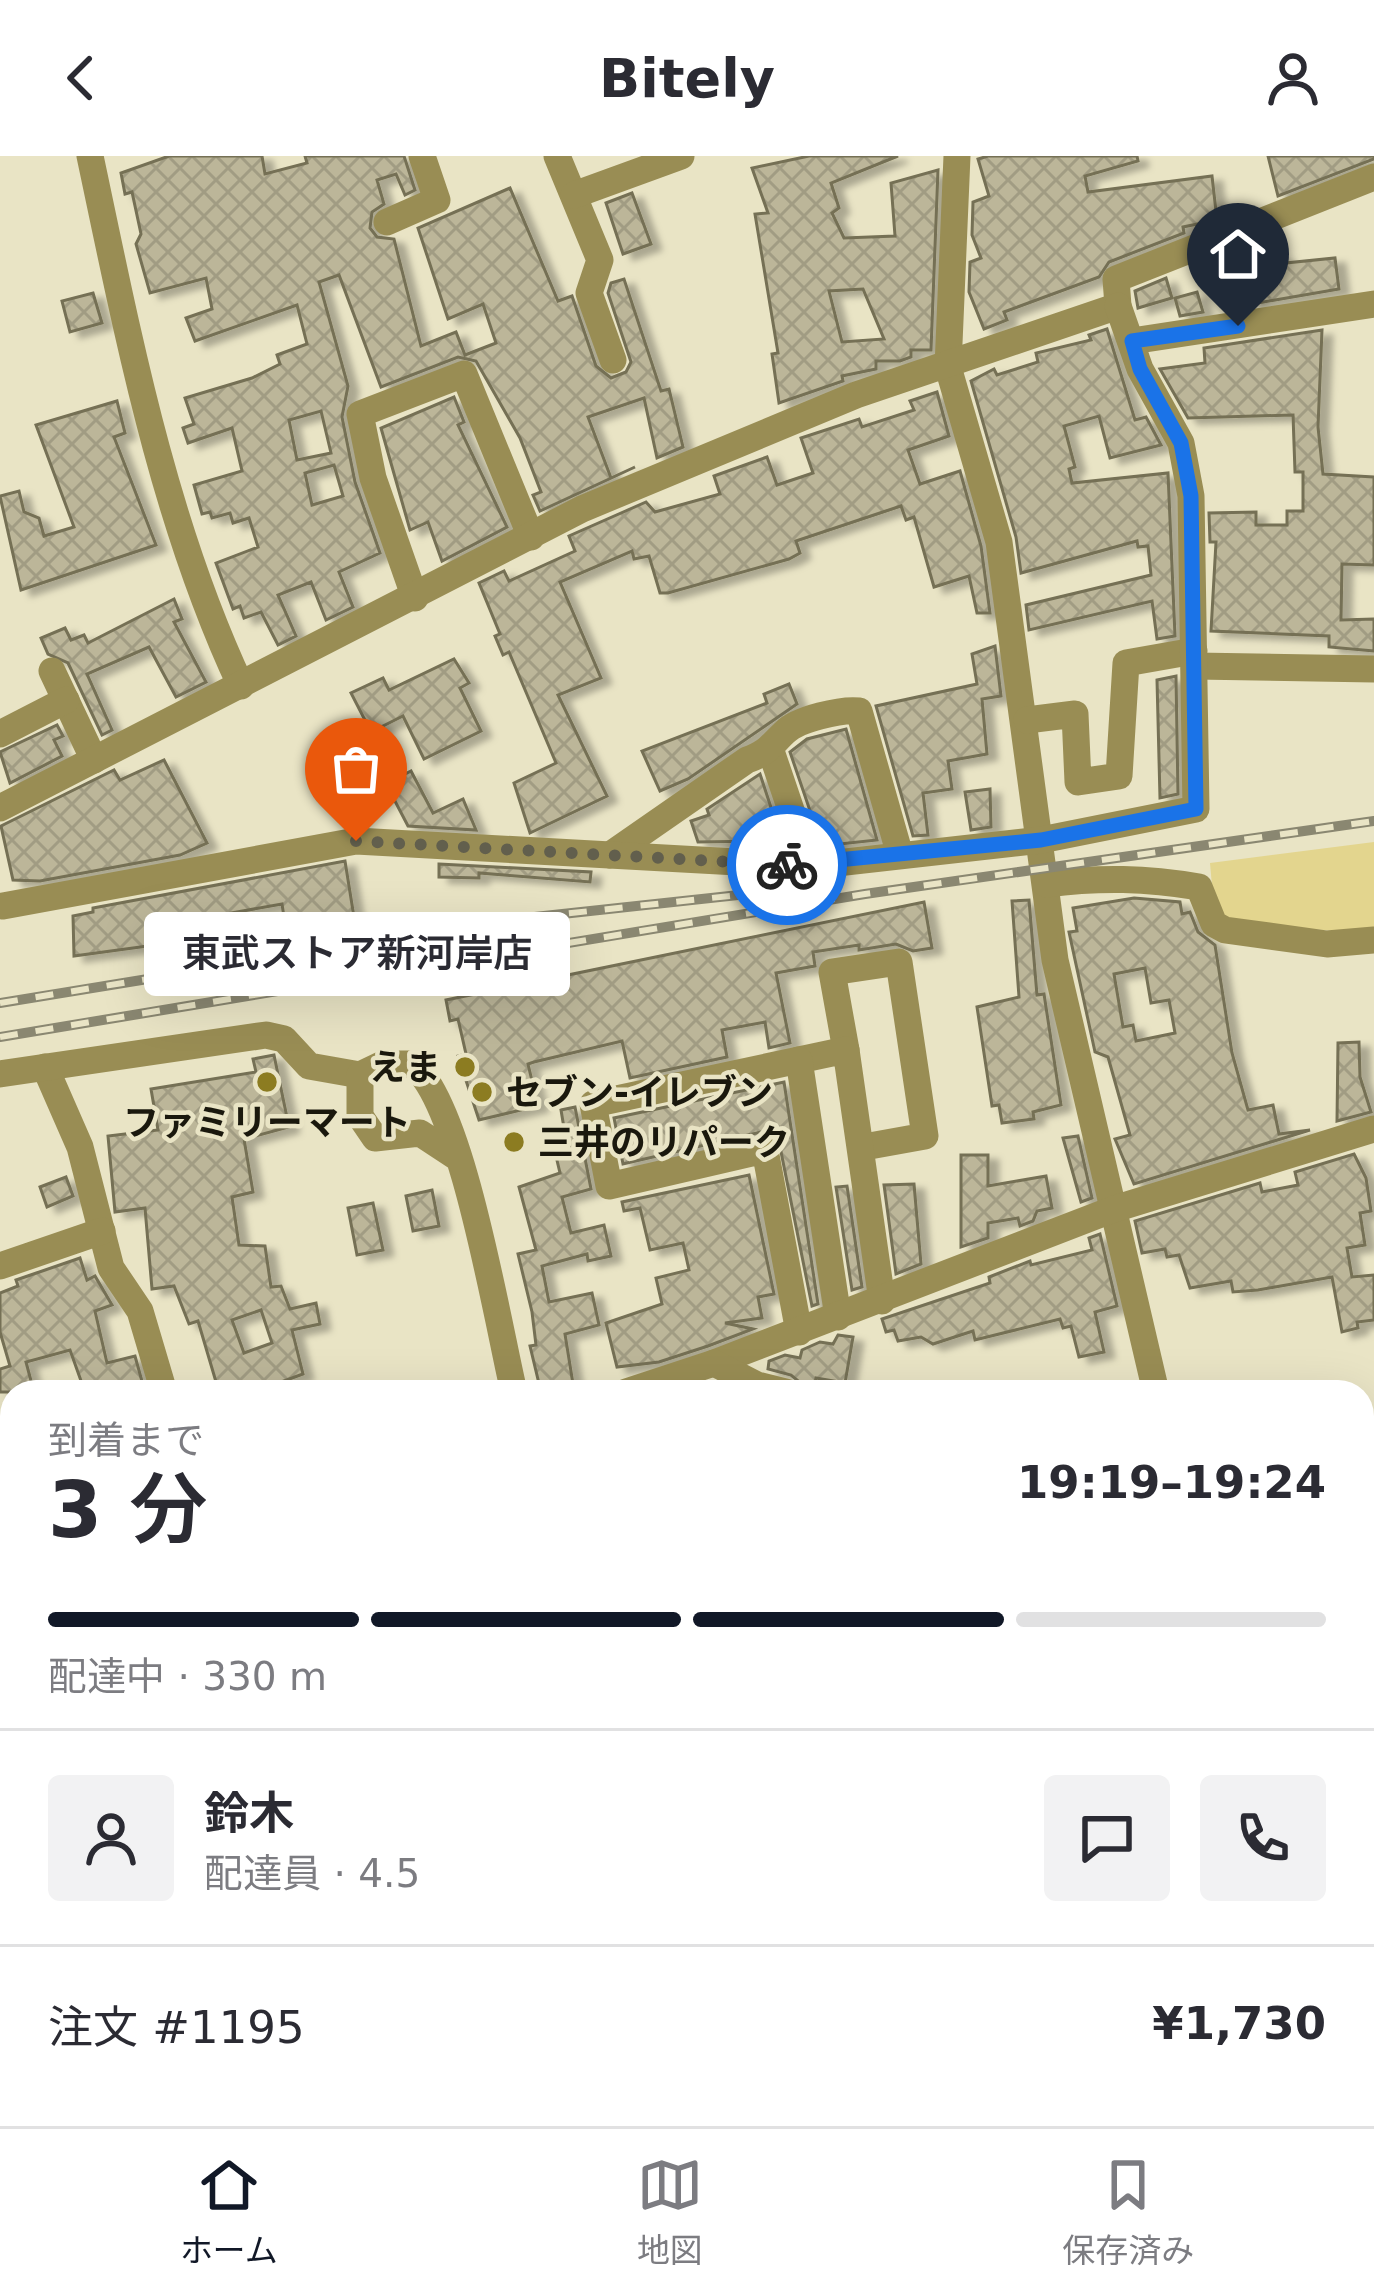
<!DOCTYPE html>
<html lang="ja">
<meta charset="utf-8">
<style>
:root{--surface:#fff;--page:#f2f2f3;--text:#2b2b33;--muted:#7c7c81;--line:#e1e1e2;--accent:#111827}
body{margin:0;font-family:"DejaVu Sans","Noto Sans JP",sans-serif;background:var(--page);color:var(--text);height:100vh;display:flex;flex-direction:column;font-size:45px;white-space:nowrap}
*{box-sizing:border-box;margin:0}
p{font-size:39px;color:var(--muted)}
.icon{flex:none;width:66px;height:66px;fill:none;stroke:currentColor;stroke-width:2;stroke-linecap:round;stroke-linejoin:round}
.map{position:relative;flex:1;overflow:hidden}
.details{position:absolute;left:0px;top:1224px;width:1374px;height:747px;display:flex;flex-direction:column;background:var(--surface);border-radius:36px 36px 0 0;box-shadow:0 12px 48px #0002}
.details>*{flex:none}
.pin{position:absolute;display:grid;place-items:center;width:102px;height:102px;color:#fff;margin:-123px -51px;border-radius:50% 50% 50% 0;rotate:-45deg;box-shadow:0 0 12px #0007}
.pin .icon{rotate:45deg}
.courier{position:absolute;display:grid;place-items:center;width:120px;height:120px;margin:-60px;border:9px solid #1a73e8;border-radius:50%;background:#fff;color:#222;box-shadow:0 3px 15px #0007}
.bubble{position:absolute;height:84px;border-radius:12px;background:var(--surface);box-shadow:0 12px 48px #0002;font-size:39px;font-weight:600;line-height:84px;text-align:center}
.overview em{font-style:normal;font-weight:600}
.overview div{display:flex;flex-direction:column-reverse}
.overview{display:flex;align-items:center;justify-content:space-between;height:204px;padding:0 48px}
h1{font-size:78px;font-weight:600;line-height:90px}
.bar{display:grid;grid-template-columns:repeat(4,1fr);gap:18px 12px;align-content:center;height:144px;padding:0 48px}
.bar i{height:15px;border-radius:9px;background:var(--line)}
.bar .active{background:var(--accent)}
.bar p{grid-column:span 4}
.line{display:flex;align-items:center;gap:30px;padding:0 48px;border-top:3px solid var(--line)}
.line div{flex:1}
.round{display:grid;place-items:center;flex:none;width:126px;height:126px;border-radius:12px;background:var(--page)}
header{display:flex;justify-content:space-between;align-items:center;height:156px;padding:0 48px;background:var(--surface);font-size:54px;font-weight:600}
.tab-bar{display:flex;justify-content:space-around;align-items:center;height:168px;border-top:3px solid var(--line);background:var(--surface);font-size:33px;color:var(--muted)}
.tab-bar a{display:grid;justify-items:center;gap:6px}
.tab-bar .active{color:var(--accent)}
.map>svg:first-child{display:block}
</style>
<header><svg class="icon" aria-label="back" viewBox="0 0 24 24"><path d="M15 5l-7 7 7 7"/></svg>Bitely<svg class="icon" aria-label="person" viewBox="0 0 24 24"><circle cx="12" cy="8" r="4"/><path d="M4 21q1-7 8-7t8 7"/></svg></header>
<div class="map">
<svg width="1374" height="1970" viewBox="0 0 1374 1970">
<defs>
<pattern id="building-cross-hatch" width="8" height="8" patternUnits="userSpaceOnUse" patternTransform="scale(3)"><rect width="8" height="8" fill="#bcb699"/><path d="M0 0l8 8M0 8l8-8" fill="none" stroke="#a19c83"/></pattern>
<filter id="shadow"><feDropShadow dx="10" dy="5.5" stdDeviation="3" flood-color="#0004"/></filter>
</defs>
<rect width="100%" height="100%" fill="#e9e4c5"/>
<path fill="#e3d58e" d="M1374,686V777L1225,768L1213,741L1210,707Z"/>
<g fill="url(#building-cross-hatch)" stroke="#757054" stroke-width="3" fill-rule="evenodd" filter="url(#shadow)">
<path d="M169,0H262L265,18L307,7L305,0H404L415,34L405,39L396,18L377,24L384,48L372,56L370,72L377,81L394,83L421,190L456,176L465,199L496,187L483,148L448,163L418,72L510,32L558,145L572,140L596,210L611,222L626,216L631,206L608,137L611,127L624,123L661,235L669,233L683,291L657,302L644,242L588,261L611,322L635,311L540,355L533,339L541,336L520,282L476,205L458,201L381,231L339,119L319,126L348,230L342,261L355,326L380,397L339,416L353,451L326,464L311,426L278,439L296,480L278,489L261,456L244,462L240,450L233,453L216,407L258,391L249,362L233,367L230,357L212,362L210,356L202,358L194,329L242,315L232,272L188,287L183,272L194,268L185,242L252,222L280,208L277,199L307,188L297,149L195,185L186,162L212,153L206,122L150,137L136,88L141,78L132,36L125,38L121,17ZM321,255L331,297L297,304L289,264ZM334,309L343,340L312,349L305,317Z"/>
<path d="M809,0H898L831,27L839,52L832,57L844,82L895,80L891,27L938,14L931,194H911V201L900,205H876V213L842,220L843,225L779,247L772,198L778,197L755,58L768,57L752,12ZM863,133L884,183L842,186L829,135Z"/>
<path d="M988,0H1137L1138,5L1085,20L1088,36L1212,20L1217,64L1183,71L1184,77L1109,106L1099,121L1004,156L1007,164L984,173L969,136L970,106L981,102L972,79L973,46L989,40L978,3Z"/>
<path d="M1268,0H1374V3L1278,40Z"/>
<path d="M632,37L651,88L623,98L606,47Z"/>
<path d="M1268,85L1272,101L1284,100L1285,107L1335,102L1339,133L1252,148L1236,95Z"/>
<path d="M1166,122L1172,142L1138,152L1135,135Z"/>
<path d="M1197,136L1203,156L1180,160L1175,142Z"/>
<path d="M93,137L102,167L70,176L62,145Z"/>
<path d="M1107,173L1135,264L1146,261L1161,289L1110,302L1099,260L1064,270L1075,311L1069,313L1072,327L1168,317L1175,480L1157,483L1152,445L1029,474L1026,449L1151,419L1148,390L1138,391L1137,385L1021,417L1016,381L971,225L994,213L997,219L1038,206L1036,197L1091,184L1089,179Z"/>
<path d="M1322,174L1318,271L1323,318L1374,321V409L1342,408L1341,464L1374,463V495L1329,491V480L1211,475L1216,386H1210L1209,357L1256,356V369H1287V355H1303V316H1295L1293,259L1188,262L1160,213L1205,207L1204,192Z"/>
<path d="M937,236L949,280L908,294L920,328L960,315L981,390L990,457H977L969,420L934,431L914,361L906,364L901,350L796,385L800,397L789,403L668,437H660L649,400L634,403L632,395L560,426L601,522L558,539L607,640L530,677L514,627L556,607L509,496L503,499L495,480L500,478L479,427L504,415L509,425L575,395L569,380L646,346L655,356L720,338L714,320L767,301L777,329L813,317L801,282L859,263L862,271L914,254L910,245Z"/>
<path d="M454,241L464,266L458,269L507,371L442,405L428,366L410,374L381,272Z"/>
<path d="M117,245L125,277L114,281L156,389L21,434L0,340L19,335L24,356L39,362L44,380L74,371L36,269Z"/>
<path d="M174,443L182,463L174,466L206,526L176,541L149,491L87,518L112,574L102,579L68,507L48,498L41,482L65,472L71,484L84,479L88,487Z"/>
<path d="M995,490L1001,540L982,543L987,598L948,605L952,633L923,637L928,679L913,680L876,550L977,528L972,498Z"/>
<path d="M454,503L469,527L460,532L481,575L424,603L403,560L371,576L351,537L383,522L389,534Z"/>
<path d="M1176,520L1178,638L1160,642L1157,524Z"/>
<path d="M789,528L797,548L688,623L660,635L642,595L767,547L764,538Z"/>
<path d="M57,569L63,580L54,584L62,600L10,627L0,596Z"/>
<path d="M846,573L877,684L822,690L790,596L807,583Z"/>
<path d="M164,604L207,687L180,699L40,725L13,724L1,670L114,614L120,624Z"/>
<path d="M411,615L433,657L463,643L476,674L408,670L386,628Z"/>
<path d="M760,618L784,691L766,690L765,685L698,686L691,665L709,659L707,653Z"/>
<path d="M990,633L991,671L971,674L965,636Z"/>
<path d="M345,705L354,761L372,759L374,775L288,788L282,748L226,758L229,779L74,800L73,760L93,756V752Z"/>
<path d="M439,708L591,716L590,726L479,717V722L439,721Z"/>
<path d="M1134,742L1180,746L1182,758L1190,756L1198,776L1215,789L1232,897L1248,954L1273,949L1279,978L1310,974L1134,1028L1115,983L1130,979L1108,901L1095,896L1069,776L1077,775L1073,752ZM1145,812L1151,847L1169,844L1175,877L1136,885L1133,869L1123,871L1114,818Z"/>
<path d="M1029,744L1037,839L1044,838L1061,949L1033,956L1034,963L1002,967L999,949L992,950L977,851L1019,841L1012,745Z"/>
<path d="M924,746L932,792L913,795L896,788L859,794V789L813,796L815,810L776,817L790,887L769,892L765,866L722,874L727,901L630,922L622,885L534,906L528,908L538,950L479,964L458,900L466,898L458,863L450,865L446,844Z"/>
<path d="M1359,886L1360,921L1371,956L1337,965L1338,887Z"/>
<path d="M274,899L289,971L244,983L253,1036L232,1041L239,1089L265,1090L271,1131L281,1130L290,1153L316,1147L320,1168L292,1174L303,1218L254,1236H219L198,1165L189,1168L174,1130L152,1133L145,1052L115,1056L108,980L158,974L151,933L256,916L253,903ZM261,1154L272,1187L244,1197L232,1164Z"/>
<path d="M784,926L818,1148L812,1150L778,981L761,976L623,1008L614,962Z"/>
<path d="M575,951L591,1033L562,1041L571,1077L604,1069L611,1100L588,1105L587,1098L542,1110L549,1146L592,1137L599,1169L565,1178L574,1234L541,1236L530,1190L536,1189L532,1156L518,1098L536,1094L519,1031L560,1017L555,996L564,994L561,979L565,978L561,954Z"/>
<path d="M1078,980L1092,1042L1081,1046L1063,982Z"/>
<path d="M1354,998L1366,1022L1371,1055L1360,1057L1365,1089L1347,1092L1352,1121L1374,1119V1164L1357,1166L1358,1172L1342,1176L1332,1121L1258,1134L1233,1136L1231,1125L1190,1132L1179,1099L1167,1101L1165,1093L1142,1097L1135,1065L1260,1027L1262,1036L1298,1029L1295,1016Z"/>
<path d="M961,999H988V1030L1046,1020L1052,1052L1037,1055L1033,1065L1020,1070L1018,1062L988,1067V1082L961,1091Z"/>
<path d="M749,1019L774,1138L758,1141L762,1162L725,1167L753,1173L708,1190L659,1206L617,1211L606,1167L662,1148L656,1122L689,1114L683,1087L650,1094L640,1052L624,1055L622,1046Z"/>
<path d="M66,1021L73,1040L47,1051L40,1031Z"/>
<path d="M914,1028L921,1108L896,1118L884,1029Z"/>
<path d="M847,1030L862,1131L852,1134L836,1031Z"/>
<path d="M432,1034L439,1070L413,1075L406,1040Z"/>
<path d="M373,1047L383,1094L357,1099L348,1052Z"/>
<path d="M1100,1078L1117,1150L1095,1156L1104,1196L1079,1201L1071,1170L1063,1172L1060,1163L975,1184L973,1175L933,1188L921,1181L898,1185L894,1174L886,1176L882,1163L990,1127L989,1121L1030,1105L1031,1109L1092,1094L1089,1082Z"/>
<path d="M80,1102L87,1124L95,1120L112,1149L95,1155L107,1207L135,1200L145,1236H85L70,1194L26,1206L34,1236H0V1213L10,1210L0,1176V1137L18,1130L16,1124Z"/>
<path d="M838,1179L853,1181L845,1227L816,1222L814,1232L803,1229L791,1219L768,1213L769,1205L785,1199L800,1202L802,1194L820,1186L833,1188Z"/>
<path d="M1370,1924L1374,1970H1356L1362,1959Z"/>
</g>
<g fill="none" stroke-linecap="round" stroke-linejoin="round">
<g stroke="#998d54" stroke-width="27">
<path d="M90,0C128,179 163,364 241,530"/>
<path d="M557,0L600,104L589,137L613,204"/>
<path d="M957,0L948,211L999,386L1055,804L1156,1236"/>
<path d="M574,39L681,0"/>
<path d="M387,66L437,44L422,0"/>
<path d="M1132,185L1374,148"/>
<path d="M415,442L373,322L360,258L464,218L531,381"/>
<path d="M1195,510L1374,513"/>
<path d="M52,515L94,604"/>
<path d="M1027,564L1075,558L1078,626L1119,620L1126,507L1194,495"/>
<path d="M0,578L66,544"/>
<path d="M771,595L810,710"/>
<path d="M0,652L582,353L856,239L1118,150L1116,123L1374,21"/>
<path d="M610,699L747,604C767,597 770,590 785,576C798,563 841,553 859,555L900,699"/>
<path d="M1046,728C1101,721 1146,722 1199,731L1214,768L1225,774L1327,788L1374,784"/>
<path d="M3,750L356,685L810,710L1041,684L1196,653L1191,340L1181,287L1140,213L1118,150"/>
<path d="M846,894L832,816L899,806L925,980L864,991"/>
<path d="M799,904L846,894L882,1145"/>
<path d="M45,911L80,991L111,1112L140,1155L164,1236"/>
<path d="M0,918L266,879L284,883L309,910L360,919"/>
<path d="M458,1002L420,977L375,982L360,960V919L383,908H411C461,942 498,1169 514,1236"/>
<path d="M0,1110L102,1075"/>
<path d="M799,1176L765,994L609,1030L593,948L799,904L838,1161"/>
<path d="M714,1207L1114,1053L1374,973"/>
<path d="M626,1236L714,1207L757,1229L786,1236"/>
<path d="M0,1286L12,1332"/>
<path d="M0,1455L12,1449"/>
<path d="M1362,1672L1374,1682"/>
<path d="M0,1720L12,1726"/>
<path d="M1362,1747L1374,1749"/>
<path d="M1372,1903L1374,1895"/>
<path d="M187,1959L188,1970"/>
<path d="M679,1959L691,1970"/>
<path d="M4,1970L12,1831"/>
<path d="M830,1970L833,1959"/>
</g>
<g stroke="#504820" stroke-width="30">
<path d="M1362,1490L1374,1475"/>
<path d="M994,1970L1003,1959"/>
</g>
<g stroke="#8a8771" stroke-width="10">
<g id="rail">
<path d="M0,847L516,763L813,731"/>
<path d="M0,881L865,738L1374,665"/>
</g>
</g>
<use href="#rail" stroke="#e9e4c5" stroke-width="6" stroke-dasharray="18" stroke-linecap="butt"/>
</g>
<g fill="none" stroke-linecap="round" stroke-linejoin="round">
<path stroke="#625f4d" stroke-width="12" stroke-dasharray="0 21.6" d="M356,685L787,709"/>
<path stroke="#1a73e8" stroke-width="15" d="M787,709L1041,684L1196,653L1191,340L1181,287L1140,213L1132,185L1238,170"/>
</g>
<g fill="#8c7c21" stroke="#e9e4c5" stroke-width="4.5">
<circle cx="465" cy="911" r="12"/>
<circle cx="267" cy="926" r="12"/>
<circle cx="482" cy="936" r="12"/>
<circle cx="514" cy="986" r="12"/>
</g>
<g text-anchor="middle" dominant-baseline="central" stroke-width="9" stroke-linejoin="round" paint-order="stroke">
<g font-size="36" font-weight="bold" fill="#1a180d" stroke="#e9e4c5" text-anchor="start">
<text x="441" y="911" text-anchor="end">えま</text>
<text x="506" y="936">セブン-イレブン</text>
<text x="267" y="966" text-anchor="middle">ファミリーマート</text>
<text x="538" y="986">三井のリパーク</text>
</g>
</g>
</svg>
<div class="pin" style="left:356px;top:685px;background:#ea580c"><svg class="icon" aria-label="bag" viewBox="0 0 24 24"><path d="M5 8h14l-1 12H6zM9 8a3 3 0 0 1 6 0"/></svg></div>
<div class="pin" style="left:1238px;top:170px;background:#1f2937"><svg class="icon" aria-label="home" viewBox="0 0 24 24"><path d="M3 11l9-7 9 7M6 9v11h12V9"/></svg></div>
<div class="courier" style="left:787px;top:709px"><svg class="icon" aria-label="bike" viewBox="0 0 24 24"><circle cx="6" cy="16" r="4"/><circle cx="18" cy="16" r="4"/><path d="M6 16l4-8h5l3 8M10 8l3 8H6M13 5h3"/></svg></div>
<div class="bubble" style="left:144px;top:756px;width:426px">東武ストア新河岸店</div>
<section class="details">
<div class="overview"><div><h1>3 分</h1><p>到着まで</p></div><em>19:19–19:24</em></div>
<div class="bar"><i class="active"></i><i class="active"></i><i class="active"></i><i></i><p>配達中 · 330 m</p></div>
<div class="line" style="height:216px"><a class="round"><svg class="icon" aria-label="person" viewBox="0 0 24 24"><circle cx="12" cy="8" r="4"/><path d="M4 21q1-7 8-7t8 7"/></svg></a><div><b>鈴木</b><p>配達員 · 4.5</p></div><a class="round"><svg class="icon" aria-label="chat" viewBox="0 0 24 24"><path d="M4 5h16v11H9l-5 4z"/></svg></a><a class="round"><svg class="icon" aria-label="phone" viewBox="0 0 24 24"><path d="M5 4h4l2 5-3 2q2 4 5 5l2-3 5 2v4C11 20 4 13 5 4z"/></svg></a></div>
<div class="line" style="height:156px"><div>注文 #1195</div><b>¥1,730</b></div>
</section>
</div>
<nav class="tab-bar">
<a class="active"><svg class="icon" aria-label="home" viewBox="0 0 24 24"><path d="M3 11l9-7 9 7M6 9v11h12V9"/></svg>ホーム</a>
<a><svg class="icon" aria-label="map" viewBox="0 0 24 24"><path d="M3 6l6-2 6 2 6-2v14l-6 2-6-2-6 2zM9 4v14M15 6v14"/></svg>地図</a>
<a><svg class="icon" aria-label="saved" viewBox="0 0 24 24"><path d="M7 4h10v16l-5-4-5 4z"/></svg>保存済み</a>
</nav>
